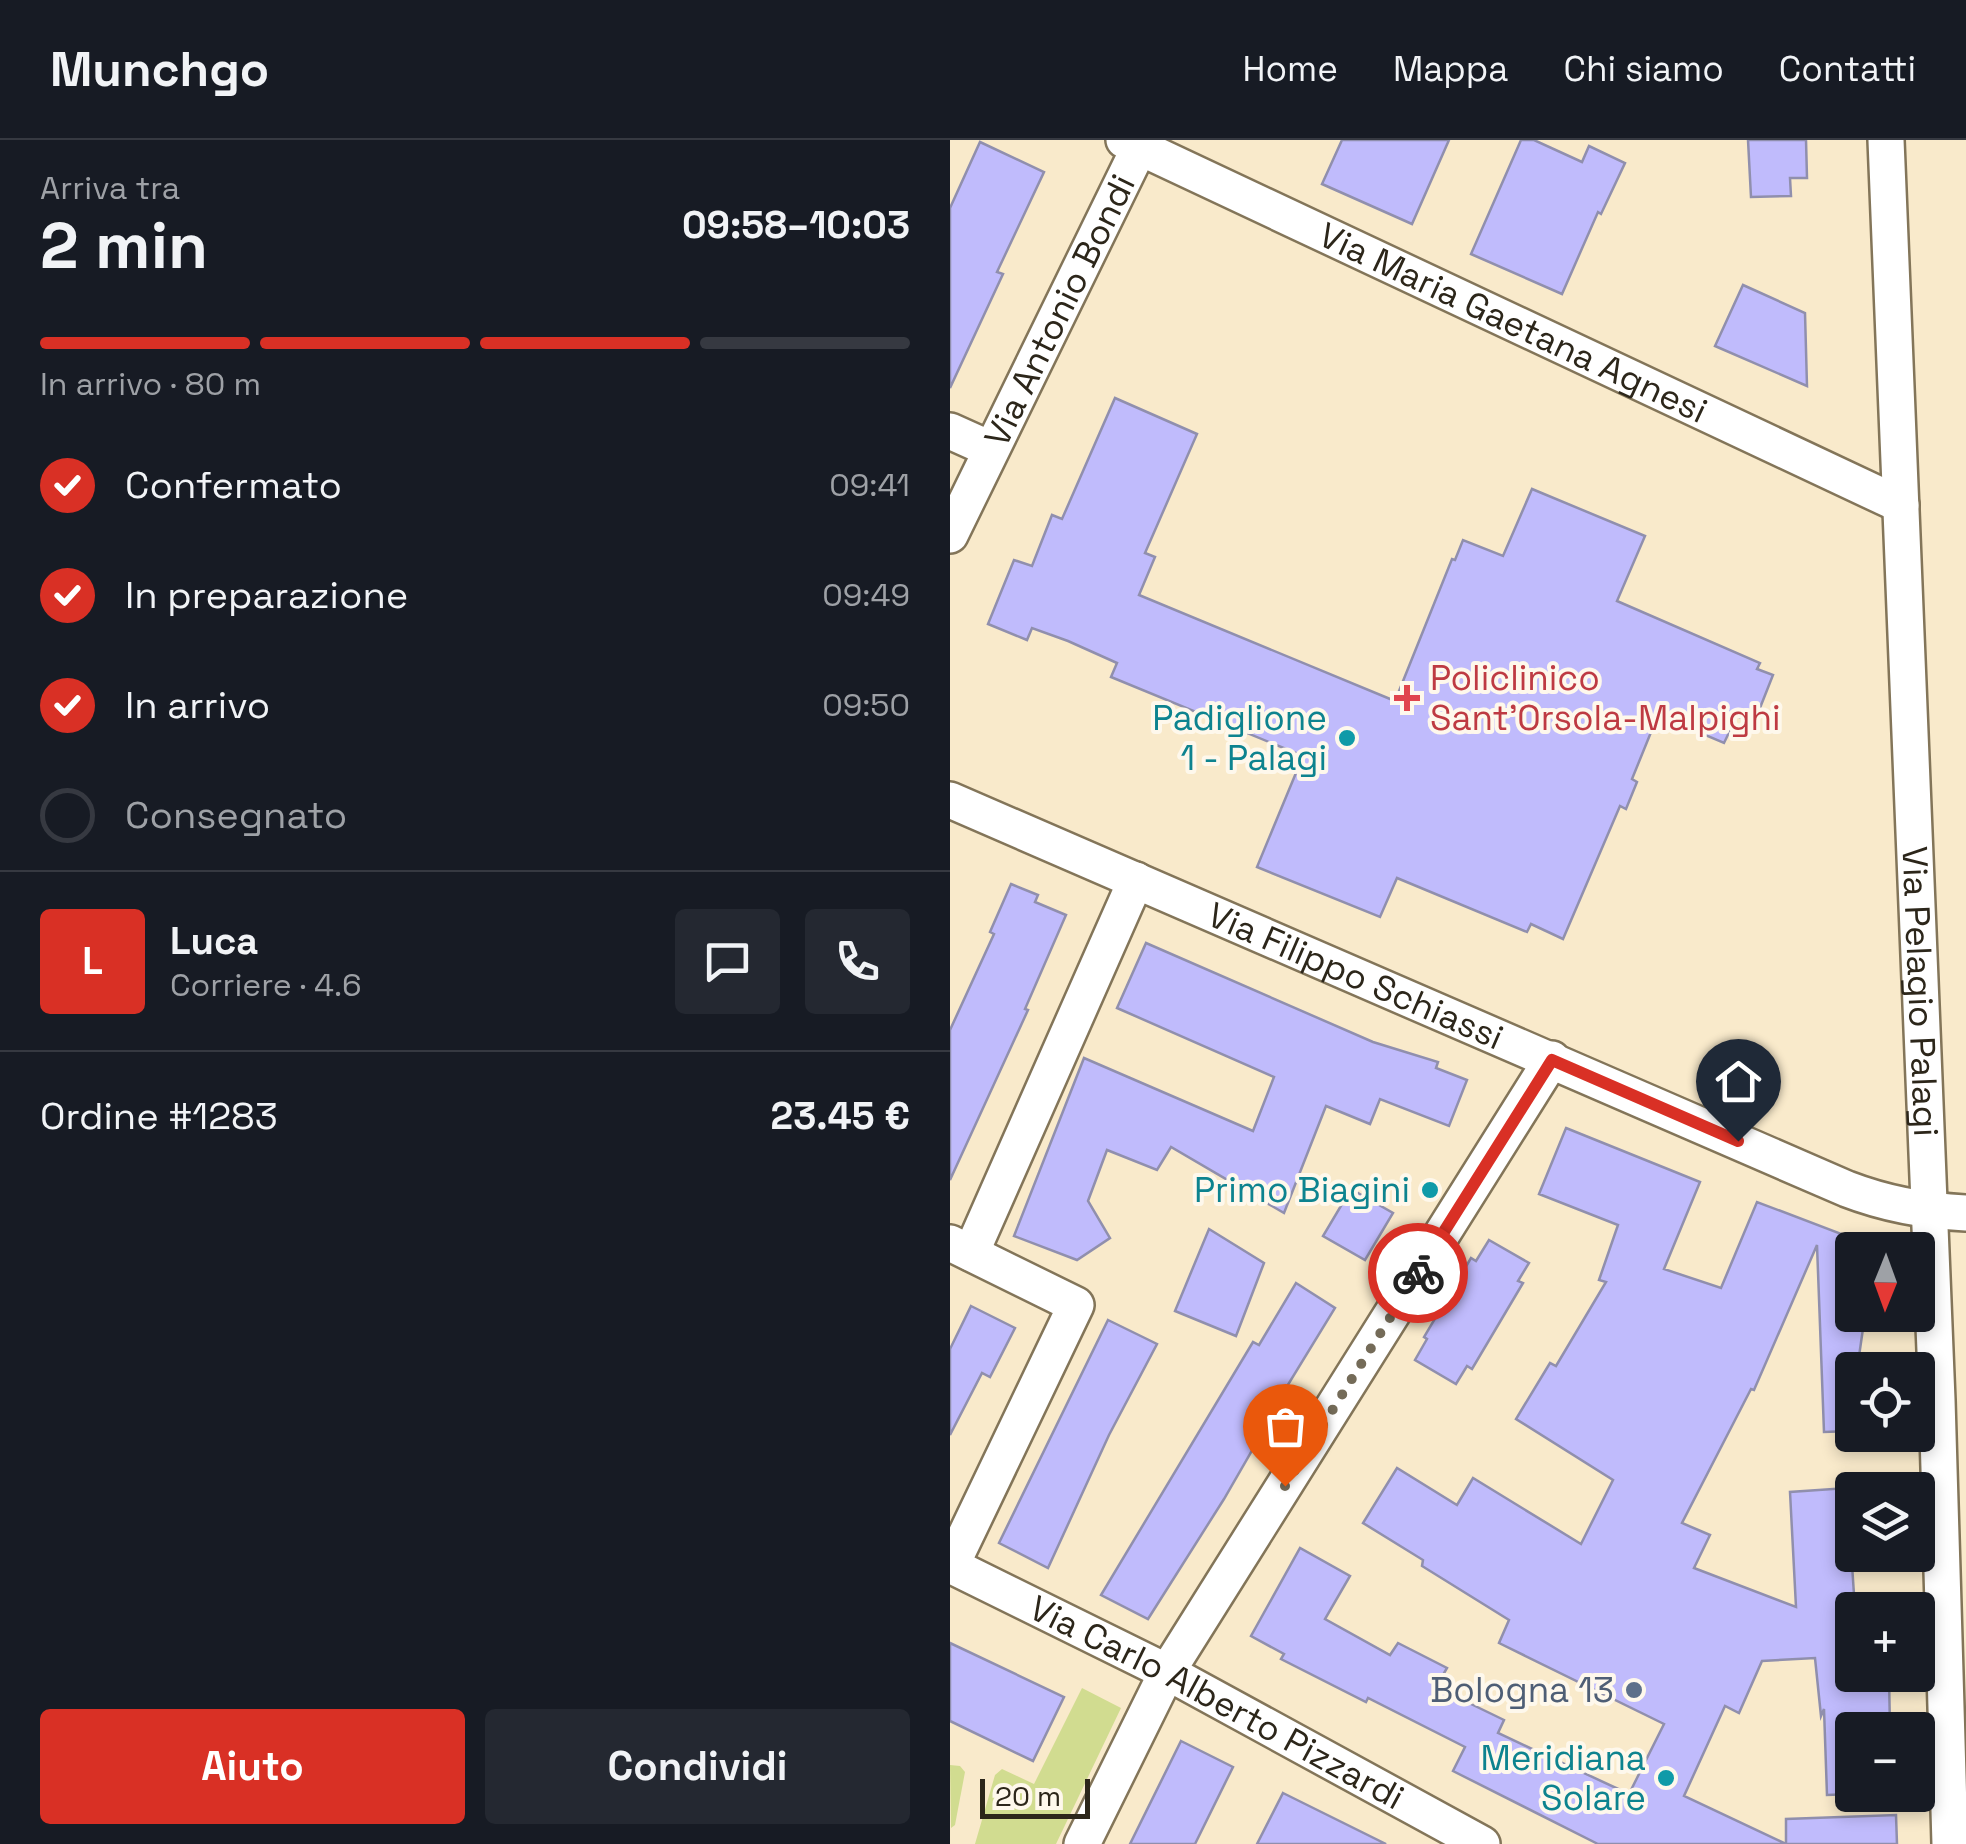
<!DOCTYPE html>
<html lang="it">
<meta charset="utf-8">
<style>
:root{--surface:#171b24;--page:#242831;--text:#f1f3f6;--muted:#9ea1a6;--line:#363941;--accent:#d93025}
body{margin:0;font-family:"Space Grotesk",sans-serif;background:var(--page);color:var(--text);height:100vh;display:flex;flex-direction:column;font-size:38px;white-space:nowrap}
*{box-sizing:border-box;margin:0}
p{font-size:32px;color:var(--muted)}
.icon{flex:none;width:55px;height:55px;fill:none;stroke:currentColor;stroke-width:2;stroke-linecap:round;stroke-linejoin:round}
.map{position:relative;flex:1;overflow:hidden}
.sheet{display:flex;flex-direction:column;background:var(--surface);width:950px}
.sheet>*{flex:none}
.needle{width:65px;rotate:181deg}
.controls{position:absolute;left:885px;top:1092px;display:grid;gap:20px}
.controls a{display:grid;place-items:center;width:100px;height:100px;border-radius:10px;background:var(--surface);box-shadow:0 5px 15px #0003;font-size:50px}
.scale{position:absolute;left:30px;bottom:25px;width:110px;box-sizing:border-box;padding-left:10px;border:5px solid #2c261a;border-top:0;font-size:28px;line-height:35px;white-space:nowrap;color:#2c261a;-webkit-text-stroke:8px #fef8ec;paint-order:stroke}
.pin{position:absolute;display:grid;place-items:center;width:85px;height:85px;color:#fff;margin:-102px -42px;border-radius:50% 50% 50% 0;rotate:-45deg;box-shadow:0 0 10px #0007}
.pin .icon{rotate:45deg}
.courier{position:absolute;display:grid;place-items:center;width:100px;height:100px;margin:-50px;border:8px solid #d93025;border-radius:50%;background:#fff;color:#222;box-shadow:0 2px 12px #0007}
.summary em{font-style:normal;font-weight:700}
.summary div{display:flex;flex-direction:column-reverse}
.summary{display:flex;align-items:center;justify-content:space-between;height:170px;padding:0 40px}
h1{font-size:65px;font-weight:700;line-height:75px}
.bar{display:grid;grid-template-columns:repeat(4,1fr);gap:15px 10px;align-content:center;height:120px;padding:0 40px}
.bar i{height:12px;border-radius:8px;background:var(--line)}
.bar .active{background:var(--accent)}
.bar p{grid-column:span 4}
.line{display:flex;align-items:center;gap:25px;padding:0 40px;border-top:2px solid var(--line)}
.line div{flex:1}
.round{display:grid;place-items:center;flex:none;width:105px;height:105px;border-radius:10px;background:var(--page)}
ol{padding:0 40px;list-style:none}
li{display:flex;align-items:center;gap:30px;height:110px}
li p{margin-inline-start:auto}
li .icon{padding:10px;border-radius:50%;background:var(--accent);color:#fff;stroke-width:4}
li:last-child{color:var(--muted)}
li i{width:55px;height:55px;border:5px solid var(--line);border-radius:50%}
.cta{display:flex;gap:20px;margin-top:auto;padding:20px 40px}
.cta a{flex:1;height:115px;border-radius:10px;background:var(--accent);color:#fff;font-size:40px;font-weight:700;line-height:115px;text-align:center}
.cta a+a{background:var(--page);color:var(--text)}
header{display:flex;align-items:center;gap:60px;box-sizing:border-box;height:140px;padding:0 50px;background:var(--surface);border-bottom:2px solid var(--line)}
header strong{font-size:48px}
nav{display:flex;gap:55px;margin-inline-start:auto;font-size:35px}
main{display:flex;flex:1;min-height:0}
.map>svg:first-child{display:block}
</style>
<header>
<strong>Munchgo</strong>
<nav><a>Home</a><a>Mappa</a><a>Chi siamo</a><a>Contatti</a></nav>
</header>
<main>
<section class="sheet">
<div class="summary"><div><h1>2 min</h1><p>Arriva tra</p></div><em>09:58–10:03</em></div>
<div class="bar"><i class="active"></i><i class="active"></i><i class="active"></i><i></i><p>In arrivo · 80 m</p></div>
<ol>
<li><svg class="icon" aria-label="check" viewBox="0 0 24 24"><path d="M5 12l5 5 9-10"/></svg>Confermato<p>09:41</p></li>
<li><svg class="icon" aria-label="check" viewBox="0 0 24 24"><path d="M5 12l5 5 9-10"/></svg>In preparazione<p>09:49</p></li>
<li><svg class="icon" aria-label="check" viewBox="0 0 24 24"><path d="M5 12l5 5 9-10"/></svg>In arrivo<p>09:50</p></li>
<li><i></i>Consegnato</li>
</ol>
<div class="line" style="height:180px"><b class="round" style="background:var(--accent);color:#fff">L</b><div><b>Luca</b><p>Corriere · 4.6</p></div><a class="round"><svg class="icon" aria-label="chat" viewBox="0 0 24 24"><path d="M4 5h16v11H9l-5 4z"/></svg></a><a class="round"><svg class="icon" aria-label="phone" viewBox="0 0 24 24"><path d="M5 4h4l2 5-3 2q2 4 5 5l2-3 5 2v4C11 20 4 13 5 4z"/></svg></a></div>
<div class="line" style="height:130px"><div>Ordine #1283</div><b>23.45 €</b></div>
<div class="cta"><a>Aiuto</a><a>Condividi</a></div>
</section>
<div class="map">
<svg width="1016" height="1704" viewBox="0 0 1016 1704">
<rect width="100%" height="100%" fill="#f9eacb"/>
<g fill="#d1dc90">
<path d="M132,1548L171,1568L106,1704H25L45,1635L52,1629L84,1644Z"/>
<path d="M0,1625L10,1626L15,1632L5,1685L1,1688Z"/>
</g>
<g fill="#c0bbfc" stroke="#908fad" stroke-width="2.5">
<path d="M392,0H499L462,84L372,44Z"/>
<path d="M571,0H584L632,22L639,6L675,23L651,74L648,72L612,154L521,114Z"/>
<path d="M798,0H856L857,38H840L841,56L801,57Z"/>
<path d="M30,2L94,32L47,132L53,134L0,248V68Z"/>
<path d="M793,145L855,173L857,246L765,206Z"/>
<path d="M165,258L247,294L195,413L205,417L189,455L445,561L502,419L505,420L513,400L553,416L582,349L695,396L667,461L810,523L807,529L823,535L804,583L787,576L774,603L708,575L682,639L687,642L676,669L670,666L613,799L581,784L577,792L447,738L430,777L307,727L353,616L161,537L167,523L118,501L82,488L77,500L38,484L64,420L82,426L102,375L112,379Z"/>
<path d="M61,744L88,755L85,762L116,775L75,869L78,870L0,1040V890L44,794L40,792Z"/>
<path d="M196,803L423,902L488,922L486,928L517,940L499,986L430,959L420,984L376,966L334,1073L221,1007L207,1030L157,1010L138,1061L160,1098L127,1120L64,1096L134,918L303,991L324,937L167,868Z"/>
<path d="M616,988L750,1042L714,1129L771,1148L807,1062L902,1098V1175H915L907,1230H902V1291L874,1292L867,1105L804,1250L801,1249L732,1383L760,1395L744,1428L846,1467L840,1352L897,1348L905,1470H902V1535H939L940,1590H902V1654L877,1655L874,1569L871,1576L865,1518L812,1521L789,1573L775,1566L734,1656L836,1704H648L503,1631L515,1607L418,1558L416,1562L331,1519L334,1514L301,1496L350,1408L400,1436L375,1479L440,1515L448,1503L497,1528L486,1547L554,1580L548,1593L679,1654L714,1584L549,1503L559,1480L472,1426L473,1420L413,1383L447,1328L507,1365L523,1338L631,1404L663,1340L566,1279L600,1223L606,1226L656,1142L649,1140L668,1085L589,1054Z"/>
<path d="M401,1049L443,1073L415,1120L373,1096Z"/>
<path d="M259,1089L314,1123L286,1196L225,1171Z"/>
<path d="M539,1100L579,1123L568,1141L573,1143L538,1202L522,1229L517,1226L506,1244L465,1220L477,1199L474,1197L521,1118L526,1121Z"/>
<path d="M346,1143L385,1168L328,1261L330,1262L274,1359L198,1479L151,1455L303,1202L309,1205Z"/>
<path d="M21,1166L65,1188L40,1237L32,1233L0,1295V1209Z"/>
<path d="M158,1180L207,1204L159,1295L98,1428L49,1403Z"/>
<path d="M0,1503L114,1557L83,1621L0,1581Z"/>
<path d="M231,1601L283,1627L245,1704H180Z"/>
<path d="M333,1653L436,1704H307Z"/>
<path d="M946,1675L947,1704H836V1679Z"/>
</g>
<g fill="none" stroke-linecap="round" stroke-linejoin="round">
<g stroke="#837559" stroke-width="40">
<g id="minor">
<path id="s1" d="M174,0L951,365"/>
<path id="s2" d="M936,0L987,1260L1000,1704"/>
<path d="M0,291L40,309"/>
<path id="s3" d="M0,395L193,0"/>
<path id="s4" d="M0,660L897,1049C936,1064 974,1071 1016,1073"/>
<path d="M0,1103L126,1165L1,1426"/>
<path d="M21,1113L186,740"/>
<path id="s5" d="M0,1425L217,1532L532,1704"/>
<path d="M132,1704L217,1532L602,919"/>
</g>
</g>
<use href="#minor" stroke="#fff" stroke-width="35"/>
</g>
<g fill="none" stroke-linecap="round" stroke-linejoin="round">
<path stroke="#746b58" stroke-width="10" stroke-dasharray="0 18" d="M335,1346L468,1133"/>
<path stroke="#d93025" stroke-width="12" d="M468,1133L602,920L788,1001"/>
</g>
<path fill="#e0444e" stroke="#fef8ec" stroke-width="4" d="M452 543h10v10h10v10h-10v10h-10v-10h-10v-10h10z"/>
<g fill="#0f9aa8" stroke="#fef8ec" stroke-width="4">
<circle cx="397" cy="598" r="10"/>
<circle cx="480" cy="1050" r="10"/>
<circle cx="716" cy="1638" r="10"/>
</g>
<circle fill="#5c6f8a" stroke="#fef8ec" stroke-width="4" cx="684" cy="1550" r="10"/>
<g text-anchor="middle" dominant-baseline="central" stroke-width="8" stroke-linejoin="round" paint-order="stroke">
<g font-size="35" fill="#2c261a" stroke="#fef8ec">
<text stroke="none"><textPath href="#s3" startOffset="250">Via Antonio Bondi</textPath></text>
<text stroke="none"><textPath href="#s1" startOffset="430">Via Maria Gaetana Agnesi</textPath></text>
<text stroke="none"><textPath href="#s4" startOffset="442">Via Filippo Schiassi</textPath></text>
<text stroke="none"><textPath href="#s2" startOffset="852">Via Pelagio Palagi</textPath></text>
<text stroke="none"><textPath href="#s5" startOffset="300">Via Carlo Alberto Pizzardi</textPath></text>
</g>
<g font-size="35" fill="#be3a42" stroke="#fef8ec" text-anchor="start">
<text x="480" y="538">Policlinico<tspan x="480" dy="40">Sant'Orsola-Malpighi</tspan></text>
</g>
<g font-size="35" fill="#0d838f" stroke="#fef8ec" text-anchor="end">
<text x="377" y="578">Padiglione<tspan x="377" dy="40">1 - Palagi</tspan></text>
<text x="460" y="1050">Primo Biagini</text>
<text x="696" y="1618">Meridiana<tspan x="696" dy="40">Solare</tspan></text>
</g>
<g font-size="35" fill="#4e5e75" stroke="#fef8ec" text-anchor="end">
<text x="664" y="1550">Bologna 13</text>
</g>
</g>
</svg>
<div class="controls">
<a><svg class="needle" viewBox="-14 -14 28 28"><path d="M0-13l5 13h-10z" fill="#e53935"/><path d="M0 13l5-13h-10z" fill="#9ea1a6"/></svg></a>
<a><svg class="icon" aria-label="locate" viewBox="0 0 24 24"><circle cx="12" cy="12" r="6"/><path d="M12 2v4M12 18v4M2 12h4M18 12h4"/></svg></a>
<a><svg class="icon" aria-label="layers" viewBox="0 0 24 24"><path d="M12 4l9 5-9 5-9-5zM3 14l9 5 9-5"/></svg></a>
<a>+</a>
<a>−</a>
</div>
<div class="scale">20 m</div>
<div class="pin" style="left:335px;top:1346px;background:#ea580c"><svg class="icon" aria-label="bag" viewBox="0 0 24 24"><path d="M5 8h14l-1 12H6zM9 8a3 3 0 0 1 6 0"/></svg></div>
<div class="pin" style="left:788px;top:1001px;background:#1f2937"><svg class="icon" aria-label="home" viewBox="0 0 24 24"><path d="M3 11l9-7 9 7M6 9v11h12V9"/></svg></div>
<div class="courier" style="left:468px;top:1133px"><svg class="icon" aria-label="bike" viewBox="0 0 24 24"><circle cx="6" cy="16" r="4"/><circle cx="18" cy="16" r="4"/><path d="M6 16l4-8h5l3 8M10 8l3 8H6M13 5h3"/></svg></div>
</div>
</main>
